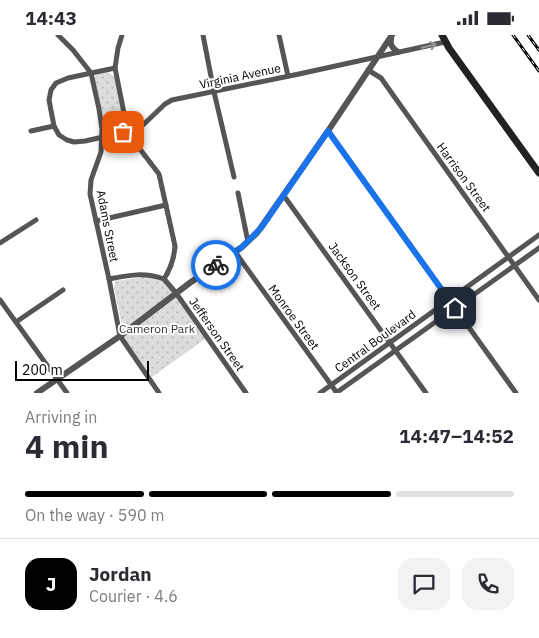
<!DOCTYPE html>
<meta charset="utf-8">
<style>
:root{--surface:#fff;--page:#f2f2f3;--text:#2b2b33;--muted:#7c7c81;--line:#e1e1e2;--accent:#000}
body{margin:0;font-family:"IBM Plex Sans",sans-serif;background:var(--page);color:var(--text);height:100vh;display:flex;flex-direction:column;font-size:19px;white-space:nowrap}
*{box-sizing:border-box;margin:0}
p{font-size:16px;color:var(--muted)}
.icon{flex:none;width:28px;height:28px;fill:none;stroke:currentColor;stroke-width:2;stroke-linecap:round;stroke-linejoin:round}
.map{position:relative;height:358px;overflow:hidden}
.panel{display:flex;flex-direction:column;background:var(--surface);flex:1}
.panel>*{flex:none}
.scale{position:absolute;left:15px;bottom:12px;width:134px;box-sizing:border-box;padding-left:5px;border:2px solid #000;border-top:0;font-size:14px;line-height:18px;white-space:nowrap;color:#000;-webkit-text-stroke:4px #fff;paint-order:stroke}
.pin{position:absolute;display:grid;place-items:center;width:42px;height:42px;color:#fff;margin:-21px;border-radius:10px;box-shadow:0 2px 8px #0006}
.courier{position:absolute;display:grid;place-items:center;width:50px;height:50px;margin:-25px;border:4px solid #1a73e8;border-radius:50%;background:#fff;color:#222;box-shadow:0 1px 6px #0007}
.overview em{font-style:normal;font-weight:800}
.overview div{display:flex;flex-direction:column-reverse}
.overview{display:flex;align-items:center;justify-content:space-between;height:85px;padding:0 25px}
h1{font-size:32px;font-weight:800;line-height:38px}
.bar{display:grid;grid-template-columns:repeat(4,1fr);gap:8px 5px;align-content:center;height:60px;padding:0 25px}
.bar i{height:6px;border-radius:4px;background:var(--line)}
.bar .selected{background:var(--accent)}
.bar p{grid-column:span 4}
.line{display:flex;align-items:center;gap:12px;padding:0 25px;border-top:1px solid var(--line)}
.line div{flex:1}
.round{display:grid;place-items:center;flex:none;width:52px;height:52px;border-radius:15px;background:var(--page)}
.status{display:flex;justify-content:space-between;align-items:center;height:35px;padding:0 25px;background:var(--surface);direction:ltr}
.status svg{height:14px;fill:currentColor}
.map>svg:first-child{display:block}
</style>
<div class="status"><b>14:43</b><svg viewBox="0 0 49 12"><path d="M0 12V9h3v3zM5 12V6h3v6zM10 12V3h3v9zM15 12V0h3v12zM26 1h20v11H26zM47 4h2v5h-2z"/></svg></div>
<div class="map">
<svg width="539" height="358" viewBox="0 0 539 358">
<defs>
<pattern id="park-dots" width="8" height="8" patternUnits="userSpaceOnUse" patternTransform="scale(1.25)"><rect width="8" height="8" fill="#dcdcdc"/><path d="M2 2h.1M6 6h.1" fill="none" stroke="#bbb" stroke-width="1.8" stroke-linecap="round"/></pattern>
</defs>
<rect width="100%" height="100%" fill="#fff"/>
<g fill="url(#park-dots)">
<path d="M106,37L111,39L115,43L125,90L122,96L111,99L105,95L93,45L96,40Z"/>
<path d="M144,242L156,244L165,247L205,304L152,342L123,302L122,291L114,253L115,246Z"/>
</g>
<g fill="none" stroke-linecap="round" stroke-linejoin="round">
<g stroke="#555" stroke-width="5">
<path d="M58,0L73,15L91,38L99,74L102,94L101,117L91,145L90,159L109,244L120,301L159,358"/>
<path d="M122,0L118,13L115,33L124,78L133,105L159,139L175,211C174,224 171,233 164,244"/>
<path d="M203,0L214,57L234,142"/>
<path d="M279,0L288,41"/>
<path d="M115,33L68,43L56,48L51,55L49,65L54,91L59,100L67,105L74,107L85,106L135,95L143,90L165,69L172,65L299,39L445,7"/>
<path d="M368,35L381,43L539,265"/>
<path d="M31,96L54,91"/>
<path d="M328,96L516,358"/>
<path d="M238,158L248,207"/>
<path d="M284,161L426,358"/>
<path d="M96,186L166,170"/>
<path d="M0,208L36,185"/>
<path d="M235,217L337,358"/>
<path d="M109,244C129,240 144,237 164,244"/>
<path d="M164,244L176,258L246,358"/>
<path d="M0,265L67,358"/>
<path d="M16,287L63,255"/>
<path d="M320,358L539,200"/>
<path d="M336,358L539,213"/>
</g>
<g stroke="#555" stroke-width="6">
<path d="M391,3C390,10 392,13 398,17"/>
<path d="M37,358L120,301L191,247L242,212L257,198L328,96L392,0"/>
</g>
<path stroke="#222" stroke-width="7" d="M442,0L449,13L539,138"/>
<g stroke="#000" stroke-width="3">
<g id="rail">
<path d="M513,0L539,36"/>
<path d="M528,0L539,15"/>
</g>
</g>
<use href="#rail" stroke="#fff" stroke-width="1" stroke-dasharray="4" stroke-linecap="butt"/>
</g>
<defs><path id="oneway-shaft" d="M-6 0H5M1.5-3L5.5 0L1.5 3" fill="none" stroke-width="1.6" stroke-linecap="round" stroke-linejoin="round" transform="scale(1.25)"/></defs>
<use stroke="#999" href="#oneway-shaft" transform="translate(429 11) rotate(-13)"/>
<g fill="none" stroke-linecap="round" stroke-linejoin="round">
<path stroke="#595959" stroke-width="5" stroke-dasharray="0 9" d="M123,97L130,96L133,105L159,139L175,211C174,224 171,233 164,244L176,258L216,230"/>
<path stroke="#1a73e8" stroke-width="6" d="M216,230L242,212L261,193L328,96L455,273"/>
</g>
<g text-anchor="middle" dominant-baseline="central" stroke-width="4" stroke-linejoin="round" paint-order="stroke">
<g font-size="12" fill="#000" stroke="#fff">
<text transform="translate(240 41) rotate(-12)">Virginia Avenue</text>
<text transform="translate(464 142) rotate(54)">Harrison Street</text>
<text transform="translate(108 191) rotate(79)">Adams Street</text>
<text transform="translate(355 241) rotate(54)">Jackson Street</text>
<text transform="translate(294 282) rotate(54)">Monroe Street</text>
<text transform="translate(217 299) rotate(55)">Jefferson Street</text>
<text transform="translate(375 306) rotate(-36)">Central Boulevard</text>
</g>
<g font-size="12" fill="#333" stroke="#fff">
<text x="157" y="293">Cameron Park</text>
</g>
</g>
</svg>
<div class="scale">200 m</div>
<div class="pin" style="left:123px;top:97px;background:#ea580c"><svg class="icon" aria-label="bag" viewBox="0 0 24 24"><path d="M5 8h14l-1 12H6zM9 8a3 3 0 0 1 6 0"/></svg></div>
<div class="pin" style="left:455px;top:273px;background:#1f2937"><svg class="icon" aria-label="home" viewBox="0 0 24 24"><path d="M3 11l9-7 9 7M6 9v11h12V9"/></svg></div>
<div class="courier" style="left:216px;top:230px"><svg class="icon" aria-label="bike" viewBox="0 0 24 24"><circle cx="6" cy="16" r="4"/><circle cx="18" cy="16" r="4"/><path d="M6 16l4-8h5l3 8M10 8l3 8H6M13 5h3"/></svg></div>
</div>
<section class="panel">
<div class="overview"><div><h1>4 min</h1><p>Arriving in</p></div><em>14:47–14:52</em></div>
<div class="bar"><i class="selected"></i><i class="selected"></i><i class="selected"></i><i></i><p>On the way · 590 m</p></div>
<div class="line" style="height:90px"><b class="round" style="background:var(--accent);color:#fff">J</b><div><b>Jordan</b><p>Courier · 4.6</p></div><a class="round"><svg class="icon" aria-label="chat" viewBox="0 0 24 24"><path d="M4 5h16v11H9l-5 4z"/></svg></a><a class="round"><svg class="icon" aria-label="phone" viewBox="0 0 24 24"><path d="M5 4h4l2 5-3 2q2 4 5 5l2-3 5 2v4C11 20 4 13 5 4z"/></svg></a></div>
</section>
